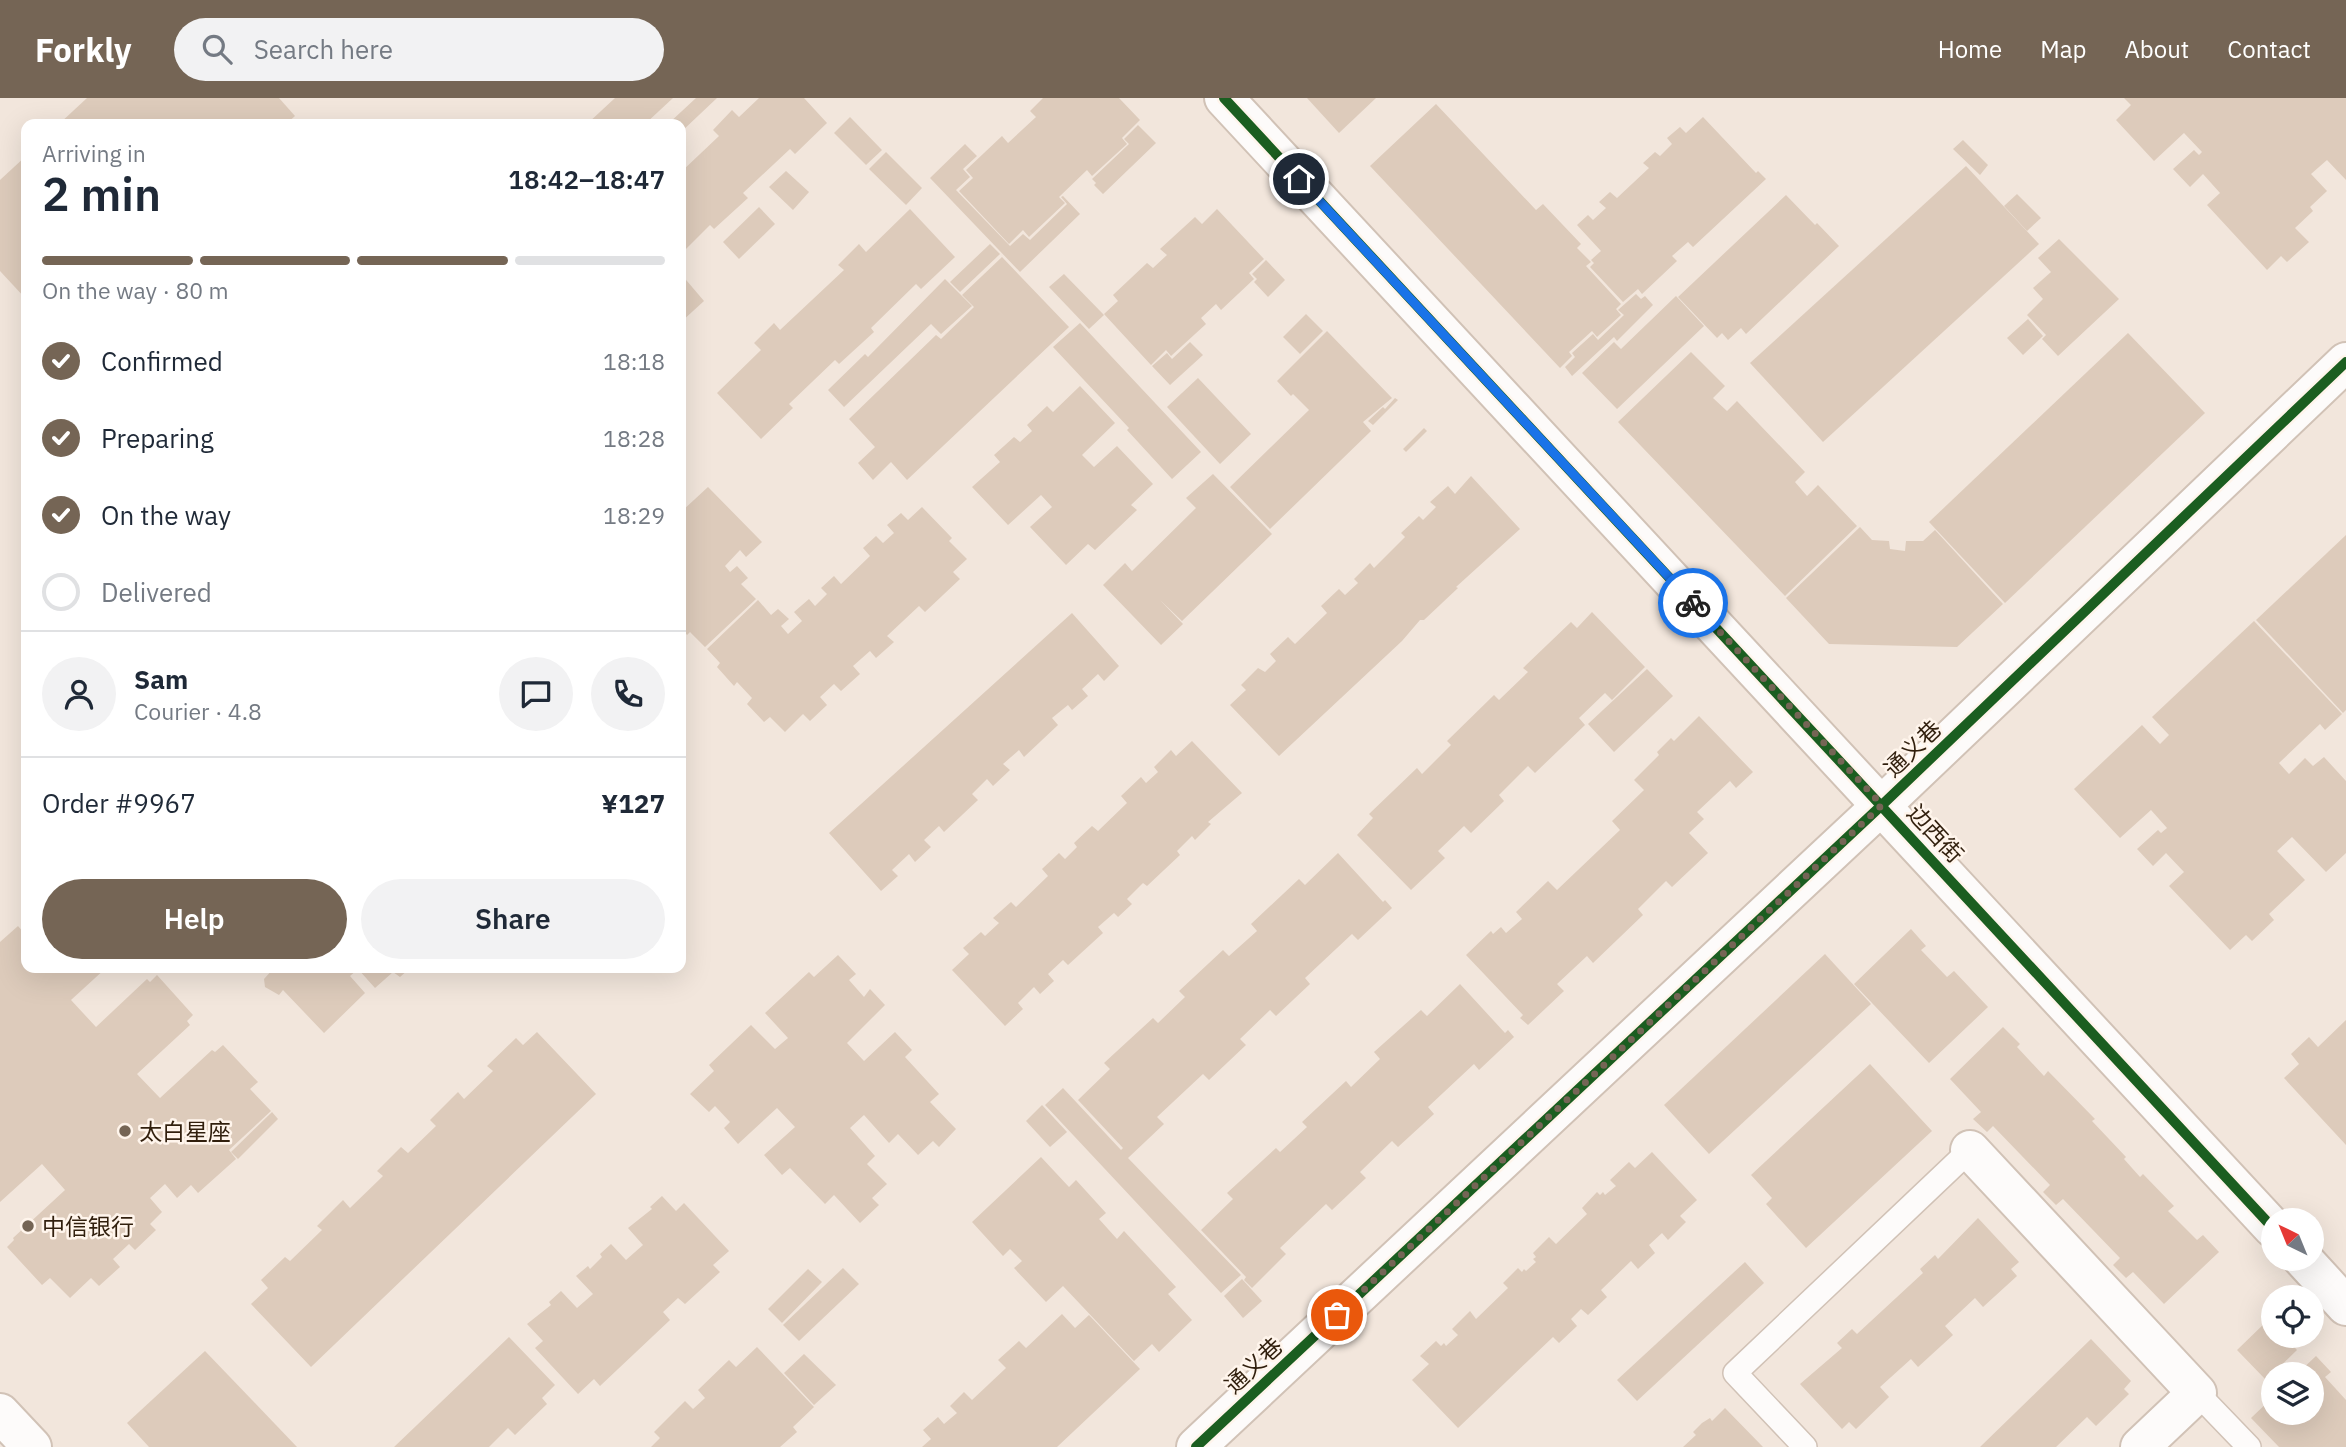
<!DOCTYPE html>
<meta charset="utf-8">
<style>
:root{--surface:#fff;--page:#f2f2f3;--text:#1f2937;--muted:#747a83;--line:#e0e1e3;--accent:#756555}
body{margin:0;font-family:"IBM Plex Sans","Noto Sans SC",sans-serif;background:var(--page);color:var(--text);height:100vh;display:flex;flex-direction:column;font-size:26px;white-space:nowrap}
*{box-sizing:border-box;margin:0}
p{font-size:23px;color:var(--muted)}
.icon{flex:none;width:38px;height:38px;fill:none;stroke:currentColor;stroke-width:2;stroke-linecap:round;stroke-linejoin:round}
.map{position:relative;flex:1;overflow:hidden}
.drawer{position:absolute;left:21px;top:21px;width:665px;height:854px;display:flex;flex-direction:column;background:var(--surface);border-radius:14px;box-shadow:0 7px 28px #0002}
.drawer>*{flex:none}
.needle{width:46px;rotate:317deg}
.fabs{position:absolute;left:2261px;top:1110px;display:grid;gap:14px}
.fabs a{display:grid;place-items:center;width:63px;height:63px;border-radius:50%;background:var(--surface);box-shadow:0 7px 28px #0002;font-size:35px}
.pin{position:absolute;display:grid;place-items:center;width:60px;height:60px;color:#fff;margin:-30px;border:4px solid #fff;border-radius:50%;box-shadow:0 2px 7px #0007}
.courier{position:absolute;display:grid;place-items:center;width:70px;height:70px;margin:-35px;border:5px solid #1a73e8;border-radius:50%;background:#fff;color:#222;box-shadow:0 2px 9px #0007}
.summary em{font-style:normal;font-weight:600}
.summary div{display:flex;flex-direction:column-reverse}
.summary{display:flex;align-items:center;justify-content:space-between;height:119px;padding:0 21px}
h1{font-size:46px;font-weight:600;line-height:52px}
.bar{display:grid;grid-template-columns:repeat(4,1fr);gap:10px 7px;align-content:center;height:84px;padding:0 21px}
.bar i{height:9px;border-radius:5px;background:var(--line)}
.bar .on{background:var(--accent)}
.bar p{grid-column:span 4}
.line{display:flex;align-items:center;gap:18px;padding:0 21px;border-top:2px solid var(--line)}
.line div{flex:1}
.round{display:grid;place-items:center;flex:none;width:74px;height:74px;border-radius:37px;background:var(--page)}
ol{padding:0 21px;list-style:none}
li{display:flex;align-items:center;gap:21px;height:77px}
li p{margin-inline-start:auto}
li .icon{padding:7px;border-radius:50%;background:var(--accent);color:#fff;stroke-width:4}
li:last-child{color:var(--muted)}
li i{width:38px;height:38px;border:4px solid var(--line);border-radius:50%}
.action{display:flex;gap:14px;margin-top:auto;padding:14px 21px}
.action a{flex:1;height:80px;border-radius:42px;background:var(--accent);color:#fff;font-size:28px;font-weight:600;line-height:80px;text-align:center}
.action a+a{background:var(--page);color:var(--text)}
header{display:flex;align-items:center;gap:42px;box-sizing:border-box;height:98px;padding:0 35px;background:var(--accent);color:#fff}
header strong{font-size:33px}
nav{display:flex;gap:38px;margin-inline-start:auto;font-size:24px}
.search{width:490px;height:63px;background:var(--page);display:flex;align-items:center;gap:18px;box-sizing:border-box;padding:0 24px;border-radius:38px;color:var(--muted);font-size:26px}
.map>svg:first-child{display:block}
</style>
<header>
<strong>Forkly</strong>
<div class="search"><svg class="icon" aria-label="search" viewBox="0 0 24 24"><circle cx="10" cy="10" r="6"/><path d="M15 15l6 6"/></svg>Search here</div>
<nav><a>Home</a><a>Map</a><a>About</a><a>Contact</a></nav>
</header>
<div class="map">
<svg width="2346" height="1349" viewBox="0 0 2346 1349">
<rect width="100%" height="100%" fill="#f2e6dc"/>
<g fill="#ddcbbb">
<path d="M87,0H279L295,18L286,26H59Z"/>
<path d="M615,0H673L645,26H587Z"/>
<path d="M696,0H717L681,34V26H668Z"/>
<path d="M759,0H804L827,25L795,56L790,51L743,95L748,100L714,131L710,127L681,156V74L719,38L713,32L732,12L739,19Z"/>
<path d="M1043,0H1119L1140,22L1122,40L1127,46L1092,78L1087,72L1059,99L1065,105L1029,139L1023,132L1009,146L959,93L973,80L966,72L1002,38L1008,45L1036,19L1030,13Z"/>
<path d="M1307,0H1376L1339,35Z"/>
<path d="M2124,0H2346V82L2327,62L2311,76L2327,93L2310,109L2313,113L2295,130L2309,144L2287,164L2281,158L2267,172L2207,107L2220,95L2203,76L2190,89L2173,71L2194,52L2199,57L2202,54L2184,35L2154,63L2116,22L2131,7Z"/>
<path d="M1436,6L1536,112L1543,106L1581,146L1577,150L1591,164L1586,168L1621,206L1616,211L1621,217L1597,239L1592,233L1569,254L1572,258L1560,270L1370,68Z"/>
<path d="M850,19L882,52L866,67L834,35Z"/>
<path d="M1703,19L1756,75L1758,73L1766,81L1693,149L1688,144L1672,158L1677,163L1642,196L1638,191L1623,204L1590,169L1594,165L1591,162L1601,153L1577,127L1588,117L1593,122L1606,110L1599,104L1610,94L1617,100L1649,70L1643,65L1655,54L1660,58L1672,46L1667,40L1680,29L1686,35Z"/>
<path d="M1138,27L1156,45L1103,96L1094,87L1096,85L1092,81L1129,46L1124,41Z"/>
<path d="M1963,42L1988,67L1980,77L1953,51Z"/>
<path d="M965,46L977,58L963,71L970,79L956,92L1010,148L1023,136L1030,142L1067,106L1061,99L1063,98L1080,116L1020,174L930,80Z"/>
<path d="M886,54L922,90L906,107L869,71Z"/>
<path d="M26,58V201L0,173V82Z"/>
<path d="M1966,68L2039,146L1823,344L1750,265Z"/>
<path d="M786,73L809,94L793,112L769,89Z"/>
<path d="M2017,96L2041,120L2027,133L2004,108Z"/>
<path d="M1786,97L1815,127L1817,125L1839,148L1746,236L1741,230L1728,242L1722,235L1717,240L1678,199Z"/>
<path d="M759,109L775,126L739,161L723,144Z"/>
<path d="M910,111L955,159L921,191L916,186L871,230L874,234L839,266L835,262L789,306L793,310L761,341L717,295L761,252L754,245L774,225L780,232L844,172L838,167L859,146L866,154Z"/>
<path d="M1217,111L1264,161L1249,175L1254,181L1221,212L1216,206L1201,220L1206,226L1171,258L1166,252L1151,267L1104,216L1118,203L1113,197L1147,165L1153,170L1167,157L1160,151L1195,119L1202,126Z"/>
<path d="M2059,141L2119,201L2058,258L2042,241L2046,237L2027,217L2043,201L2033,190L2051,174L2038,160Z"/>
<path d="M990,146L1000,156L960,194L950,184Z"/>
<path d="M1002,159L1069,229L907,382L891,364L873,382L858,365L875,349L849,321L936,237L941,241L974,209L962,197Z"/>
<path d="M1266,162L1285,182L1268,199L1254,184L1257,181L1252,176Z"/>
<path d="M681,176L704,203L681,224Z"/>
<path d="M1064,176L1104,217L1089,231L1049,189Z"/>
<path d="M945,181L972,208L941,236L931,226L844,309L828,292L865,256L868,259Z"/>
<path d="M1636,196L1641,201L1645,198L1653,207L1617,243L1614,239L1572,278L1565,269L1575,259L1572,255L1593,236L1598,242L1624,217L1618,212Z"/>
<path d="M1676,198L1704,228L1617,311L1582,275L1614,244L1621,251Z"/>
<path d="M1306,216L1323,233L1300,256L1283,239Z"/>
<path d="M2028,221L2043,238L2023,257L2007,240Z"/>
<path d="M1080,225L1201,354L1172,381L1127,332L1129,330L1053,249Z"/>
<path d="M1327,233L1392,300L1363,324L1371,333L1270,431L1230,389L1309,312L1293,296L1291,298L1277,283Z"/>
<path d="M2128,235L2205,315L2005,505L1929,424Z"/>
<path d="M1190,244L1203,257L1170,287L1152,268L1167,255L1172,261Z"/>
<path d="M1691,254L1725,288L1713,300L1727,313L1737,303L1805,374L1795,384L1807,398L1818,387L1857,428L1785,498L1618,324Z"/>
<path d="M1198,280L1251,336L1220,366L1167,309Z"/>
<path d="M1080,288L1115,325L1082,357L1094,369L1117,348L1153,386L1131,407L1137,412L1095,452L1088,446L1066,467L1030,429L1052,409L1041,397L1008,427L972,389L1000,364L994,357L1014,339L1020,344L1032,333L1027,327L1047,308L1053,314Z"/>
<path d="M1395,300L1398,302L1373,327L1368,323L1383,309L1385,311Z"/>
<path d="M1424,330L1427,333L1406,354L1403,351Z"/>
<path d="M1213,376L1272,436L1182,523L1160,502L1183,526L1161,547L1103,487L1125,465L1132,473L1196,410L1186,400Z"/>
<path d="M1471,378L1520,431L1456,489L1458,490L1424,522H1420L1402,543L1279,658L1230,607L1246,592L1241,587L1258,570L1265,574L1276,563L1270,556L1288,539L1295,546L1327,515L1321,508L1339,491L1345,497L1358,485L1354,481L1370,465L1374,470L1405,439L1401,435L1419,418L1423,422L1436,409L1430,404L1448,388L1455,396Z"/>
<path d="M708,389L762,444L746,459L740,452L725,468L730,474L737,468L748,480L741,486L756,501L705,549L690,534L687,537L681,530V414Z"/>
<path d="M922,409L952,440L949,443L967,461L953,474L960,481L925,514L919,508L887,538L894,544L876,560L870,553L853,568L860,576L841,593L834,586L820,599L827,607L810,623L803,616L785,634L770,619L764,624L747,606L752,600L737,584L734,588L717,569L720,565L707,551L758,502L771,517L778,511L789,521L781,528L788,536L802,523L794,514L809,501L815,508L827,496L821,490L834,478L841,486L870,458L863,450L876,438L883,445L894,435L887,427L901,415L908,422Z"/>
<path d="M1860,429L1872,442L1889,443L1890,451L1905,453L1906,443H1923L1935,432L2003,506L1957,549L1829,546L1786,500Z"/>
<path d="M2346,437V612L2343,615L2256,522Z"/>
<path d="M1592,514L1645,569L1612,602L1605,595L1579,620L1585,627L1535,675L1528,668L1499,697L1504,703L1471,735L1464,728L1438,753L1445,760L1411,792L1357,737L1373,720L1369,716L1417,670L1422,676L1451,647L1447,643L1494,597L1499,602L1528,574L1523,570L1571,524L1577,530Z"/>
<path d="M1072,515L1119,568L1104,583L1098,576L1082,591L1088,598L1072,612L1068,607L1052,620L1058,627L1024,659L1019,652L1003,666L1010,672L993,688L987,681L972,696L978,702L944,734L939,728L924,742L931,749L915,764L909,756L892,772L898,778L881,793L829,735Z"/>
<path d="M2254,523L2342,616L2325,632L2320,626L2279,665L2289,676L2305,660L2313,668L2324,659L2346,683V755L2326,774L2292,739L2277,753L2305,782L2269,816L2274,822L2252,843L2246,837L2230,852L2169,788L2184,774L2166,755L2153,768L2137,751L2158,732L2161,735L2167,730L2151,712L2120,740L2074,691L2142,627L2160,646L2169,637L2152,619Z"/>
<path d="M1647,571L1673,598L1614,654L1588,626Z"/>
<path d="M1699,618L1753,674L1736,690L1730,683L1697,714L1704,721L1689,735L1708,755L1672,789L1666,783L1638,811L1643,817L1593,865L1587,858L1557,886L1564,893L1528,927L1520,920L1523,917L1466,857L1491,833L1493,836L1501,829L1506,835L1522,821L1516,814L1548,783L1557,792L1620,732L1612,723L1644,692L1634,682L1659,657L1657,654L1671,640L1674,643Z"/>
<path d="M1192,643L1242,695L1208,724L1211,726L1195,742L1192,738L1177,753L1180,757L1147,788L1143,785L1127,801L1132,806L1118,819L1114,815L1098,829L1103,835L1068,867L1063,862L1048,876L1054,883L1040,896L1034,889L1018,905L1023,911L1005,928L952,872L969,856L963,850L981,834L985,838L999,825L993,820L1011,804L1016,809L1048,778L1042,771L1059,755L1065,761L1077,749L1074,745L1092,728L1098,733L1127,705L1121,698L1141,679L1146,685L1158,674L1154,669L1171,652L1176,658Z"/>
<path d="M1338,755L1383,804L1385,802L1392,810L1358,842L1352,836L1305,880L1310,886L1276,918L1270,912L1240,941L1246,947L1209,982L1203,976L1157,1019L1164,1026L1128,1060L1241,1177L1221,1195L1045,1007L1063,990L1121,1052L1123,1050L1078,1002L1110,971L1104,965L1153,920L1158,925L1185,899L1179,893L1223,852L1229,858L1257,833L1251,826L1299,781L1305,787Z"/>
<path d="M18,828L24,835L26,832V870H106L71,902L96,929L147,881L150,884L157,877L193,917L187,923L190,927L137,976L160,1000L212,952L215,954L223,947L258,984L250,991L271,1013L229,1052L236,1061L198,1095L191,1087L177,1100L165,1086L150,1100L162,1114L150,1126L156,1132L135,1152L129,1146L113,1161L120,1169L99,1188L91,1180L70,1200L50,1180L42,1187L7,1149L14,1142L13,1140L65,1092L42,1066L0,1104V844Z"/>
<path d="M1911,831L1926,848L1921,852L1947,879L1954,873L1988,909L1929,965L1854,886Z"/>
<path d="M1825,856L1871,906L1709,1056L1664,1007Z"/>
<path d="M838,857L856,876L849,882L864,899L870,891L885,907L847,945L864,963L895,934L912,952L905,959L939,996L930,1004L956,1031L939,1049L933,1043L918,1057L898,1036L889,1045L864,1017L850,1030L875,1058L867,1066L887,1086L872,1100L879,1107L860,1125L834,1097L825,1106L790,1070L782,1077L764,1057L795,1029L777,1010L738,1046L724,1030L730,1024L715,1008L709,1014L690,996L714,973L709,967L751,927L775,951L788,940L765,915L809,874L814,879Z"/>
<path d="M274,870H410L400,879L393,874L375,890L358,871L350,878L365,895L324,935L283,892L279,897L265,889L264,881Z"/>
<path d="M1460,886L1505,935L1508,932L1514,939L1479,972L1474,966L1428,1009L1434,1016L1398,1049L1392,1043L1360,1074L1366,1080L1332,1112L1326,1106L1280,1150L1286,1156L1252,1190L1244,1182L1246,1179L1201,1132L1233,1101L1227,1095L1276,1050L1280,1054L1307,1029L1302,1024L1346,983L1351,989L1380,961L1374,954L1421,912L1427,918Z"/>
<path d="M2346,922V1047L2284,980L2299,966L2291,956L2309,939L2318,949Z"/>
<path d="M2003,929L2020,946L2017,949L2044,978L2048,973L2095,1021L2092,1023L2126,1059L2124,1061L2140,1079L2143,1076L2174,1108L2168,1113L2197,1142L2203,1137L2219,1154L2164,1206L2133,1174L2126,1180L2113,1167L2120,1160L2063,1101L2056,1107L2043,1094L2050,1087L1993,1028L1987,1034L1973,1021L1981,1014L1950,981Z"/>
<path d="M537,934L596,996L311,1269L251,1206L268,1190L261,1182L285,1159L290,1163L322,1132L317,1128L343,1102L350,1110L383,1078L377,1073L401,1049L408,1055L436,1028L430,1022L458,994L464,1001L493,973L487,968L516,940L523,947Z"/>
<path d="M1870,966L1932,1033L1806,1150L1766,1106L1772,1100L1751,1077Z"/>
<path d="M1042,1007L1067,1034L1050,1049L1026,1023Z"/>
<path d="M272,1014L278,1021L238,1061L231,1054Z"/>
<path d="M1652,1054L1697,1102L1680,1118L1686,1124L1668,1142L1662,1135L1649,1147L1655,1155L1638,1171L1631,1163L1601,1192L1607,1199L1588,1217L1581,1211L1571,1221L1577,1228L1559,1245L1553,1239L1458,1330L1412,1282L1429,1266L1420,1258L1436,1243L1441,1248L1444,1245L1446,1248L1458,1237L1452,1231L1470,1213L1476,1221L1508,1190L1503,1185L1518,1170L1522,1174L1524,1171L1526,1173L1536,1164L1533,1161L1536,1159L1533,1155L1549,1139L1556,1146L1587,1116L1582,1110L1597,1094L1600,1097L1603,1094L1605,1097L1616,1088L1610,1082L1629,1064L1635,1070Z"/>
<path d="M1041,1059L1069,1089L1076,1082L1106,1115L1099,1121L1117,1141L1124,1133L1176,1189L1168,1196L1192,1222L1159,1254L1152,1246L1134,1263L1063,1188L1046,1204L1014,1170L1022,1163L1010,1151L1003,1158L972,1124Z"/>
<path d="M662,1098L676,1113L684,1105L729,1153L713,1167L720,1174L685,1206L678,1200L663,1214L670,1222L600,1288L594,1281L578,1296L535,1250L543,1243L527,1226L551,1207L549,1204L561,1193L577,1210L593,1196L576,1178L588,1168L590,1171L602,1159L600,1156L611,1146L626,1162L643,1147L628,1130L652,1111L650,1109Z"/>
<path d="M1978,1120L2019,1164L2011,1171L2017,1178L1983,1209L1975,1200L1945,1228L1953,1237L1918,1269L1911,1261L1880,1289L1889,1299L1856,1331L1849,1324L1842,1331L1800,1286L1842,1250L1837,1245L1852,1231L1857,1236L1923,1175L1920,1171L1935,1157L1938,1161Z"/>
<path d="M1745,1164L1764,1185L1637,1303L1617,1282Z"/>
<path d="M843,1170L859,1186L799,1243L783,1227Z"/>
<path d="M808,1171L822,1184L782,1225L768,1211Z"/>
<path d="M1242,1181L1262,1203L1243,1220L1224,1198Z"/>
<path d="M1062,1216L1075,1230L1089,1217L1140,1271L1057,1349H922L931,1341L923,1332L938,1319L944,1326L957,1315L950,1308L964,1294L972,1302L1006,1270L998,1262L1019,1243L1026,1250Z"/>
<path d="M2268,1222L2273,1227V1237H2283L2297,1252L2266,1282L2237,1252Z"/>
<path d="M509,1239L555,1287L542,1300L547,1306L515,1337L508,1330L489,1349H394Z"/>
<path d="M2091,1241L2131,1283L2124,1291L2129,1296L2096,1328L2087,1319L2056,1349H1980Z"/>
<path d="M757,1249L814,1309L793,1329L797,1334L780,1349H651L660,1340L654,1334L685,1303L693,1311L705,1300L698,1292L729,1262L736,1269Z"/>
<path d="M205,1253L253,1303L297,1349H149L127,1325Z"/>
<path d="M804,1256L836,1287L814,1307L784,1275Z"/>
<path d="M2316,1258L2331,1274L2325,1279L2346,1302V1349H2279L2251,1320L2273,1299V1314H2312V1276H2297Z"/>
<path d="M1725,1310L1763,1349H1683L1696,1337L1693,1334L1702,1325L1710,1320L1712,1323Z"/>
</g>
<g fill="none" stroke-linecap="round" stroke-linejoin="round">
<g stroke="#d1c2b6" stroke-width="26">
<g id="service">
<path d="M2197,1295L2249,1349"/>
<path d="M1805,1349L1735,1275L1970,1052"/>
</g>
</g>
<g stroke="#d1c2b6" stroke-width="42">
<g id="minor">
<path d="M1970,1052L2197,1295L2140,1349"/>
<path d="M0,1315L32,1349"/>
</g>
</g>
<g stroke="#d1c2b6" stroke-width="42">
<g id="tertiary">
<path d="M1224,0L2273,1130"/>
<path d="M2302,1160L2346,1208"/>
<path d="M1196,1349L1882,707L2346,264"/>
</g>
</g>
<use href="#service" stroke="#fdfbfa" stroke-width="23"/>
<use href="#minor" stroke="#fdfbfa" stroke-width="38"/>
<use href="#tertiary" stroke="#fdfbfa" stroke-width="38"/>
<g stroke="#fff5ec" stroke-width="15">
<g id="cycleway">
<path d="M1224,0L2273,1130"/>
<path d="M1196,1349L1882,707L2346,264"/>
</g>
</g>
<use href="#cycleway" stroke="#1b5e20" stroke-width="10"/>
</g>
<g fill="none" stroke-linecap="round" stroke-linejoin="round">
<path stroke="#756555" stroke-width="7" stroke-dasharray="0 12.6" d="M1337,1217L1882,707L1693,505"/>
<path stroke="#1a73e8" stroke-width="9" d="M1299,81L1693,505"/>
</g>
<g fill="#756555" stroke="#fff5ec" stroke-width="2.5">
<circle cx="125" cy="1033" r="7"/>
<circle cx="28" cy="1128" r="7"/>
</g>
<g text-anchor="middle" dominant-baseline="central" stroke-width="5" stroke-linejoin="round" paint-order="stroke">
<g font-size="23" fill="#311f0d" stroke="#fff5ec">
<text transform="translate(1912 650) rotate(-44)">通义巷</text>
<text transform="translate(1936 735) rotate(47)">边西街</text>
<text transform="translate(1253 1267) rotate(-43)">通义巷</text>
</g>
<g font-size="23" fill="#311f0d" stroke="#fff5ec" text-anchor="start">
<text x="139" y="1033">太白星座</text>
<text x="42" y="1128">中信银行</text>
</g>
</g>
</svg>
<div class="fabs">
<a><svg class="needle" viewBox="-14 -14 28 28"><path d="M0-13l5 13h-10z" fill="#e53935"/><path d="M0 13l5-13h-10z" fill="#747a83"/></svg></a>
<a><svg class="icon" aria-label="locate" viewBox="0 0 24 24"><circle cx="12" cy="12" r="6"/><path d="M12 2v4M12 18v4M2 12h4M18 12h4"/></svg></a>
<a><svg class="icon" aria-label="layers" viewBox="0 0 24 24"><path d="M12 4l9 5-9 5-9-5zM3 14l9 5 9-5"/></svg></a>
</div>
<div class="pin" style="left:1337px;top:1217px;background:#ea580c"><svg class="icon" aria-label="bag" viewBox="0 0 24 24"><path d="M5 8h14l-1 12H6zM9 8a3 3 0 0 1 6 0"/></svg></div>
<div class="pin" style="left:1299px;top:81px;background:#1f2937"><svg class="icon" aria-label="home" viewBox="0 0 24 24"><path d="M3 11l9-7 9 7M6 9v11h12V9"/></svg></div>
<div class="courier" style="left:1693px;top:505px"><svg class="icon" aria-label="bike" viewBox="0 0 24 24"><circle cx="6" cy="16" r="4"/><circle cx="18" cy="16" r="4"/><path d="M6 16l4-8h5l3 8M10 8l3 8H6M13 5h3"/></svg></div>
<section class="drawer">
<div class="summary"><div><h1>2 min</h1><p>Arriving in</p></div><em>18:42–18:47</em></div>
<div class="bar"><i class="on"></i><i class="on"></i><i class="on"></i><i></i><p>On the way · 80 m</p></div>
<ol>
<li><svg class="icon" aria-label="check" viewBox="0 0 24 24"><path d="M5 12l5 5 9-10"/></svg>Confirmed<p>18:18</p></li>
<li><svg class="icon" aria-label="check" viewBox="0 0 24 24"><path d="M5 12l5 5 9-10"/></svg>Preparing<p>18:28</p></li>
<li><svg class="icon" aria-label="check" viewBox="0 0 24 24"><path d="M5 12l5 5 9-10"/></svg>On the way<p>18:29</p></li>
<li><i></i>Delivered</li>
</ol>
<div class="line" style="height:126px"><a class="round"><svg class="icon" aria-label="person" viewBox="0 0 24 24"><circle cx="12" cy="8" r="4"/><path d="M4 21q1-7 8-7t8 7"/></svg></a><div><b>Sam</b><p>Courier · 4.8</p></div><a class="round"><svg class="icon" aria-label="chat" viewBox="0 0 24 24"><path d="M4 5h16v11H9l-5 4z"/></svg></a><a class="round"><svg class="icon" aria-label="phone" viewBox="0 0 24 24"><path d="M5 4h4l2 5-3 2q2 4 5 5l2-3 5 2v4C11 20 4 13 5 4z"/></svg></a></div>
<div class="line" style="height:91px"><div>Order #9967</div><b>¥127</b></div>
<div class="action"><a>Help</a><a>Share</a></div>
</section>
</div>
